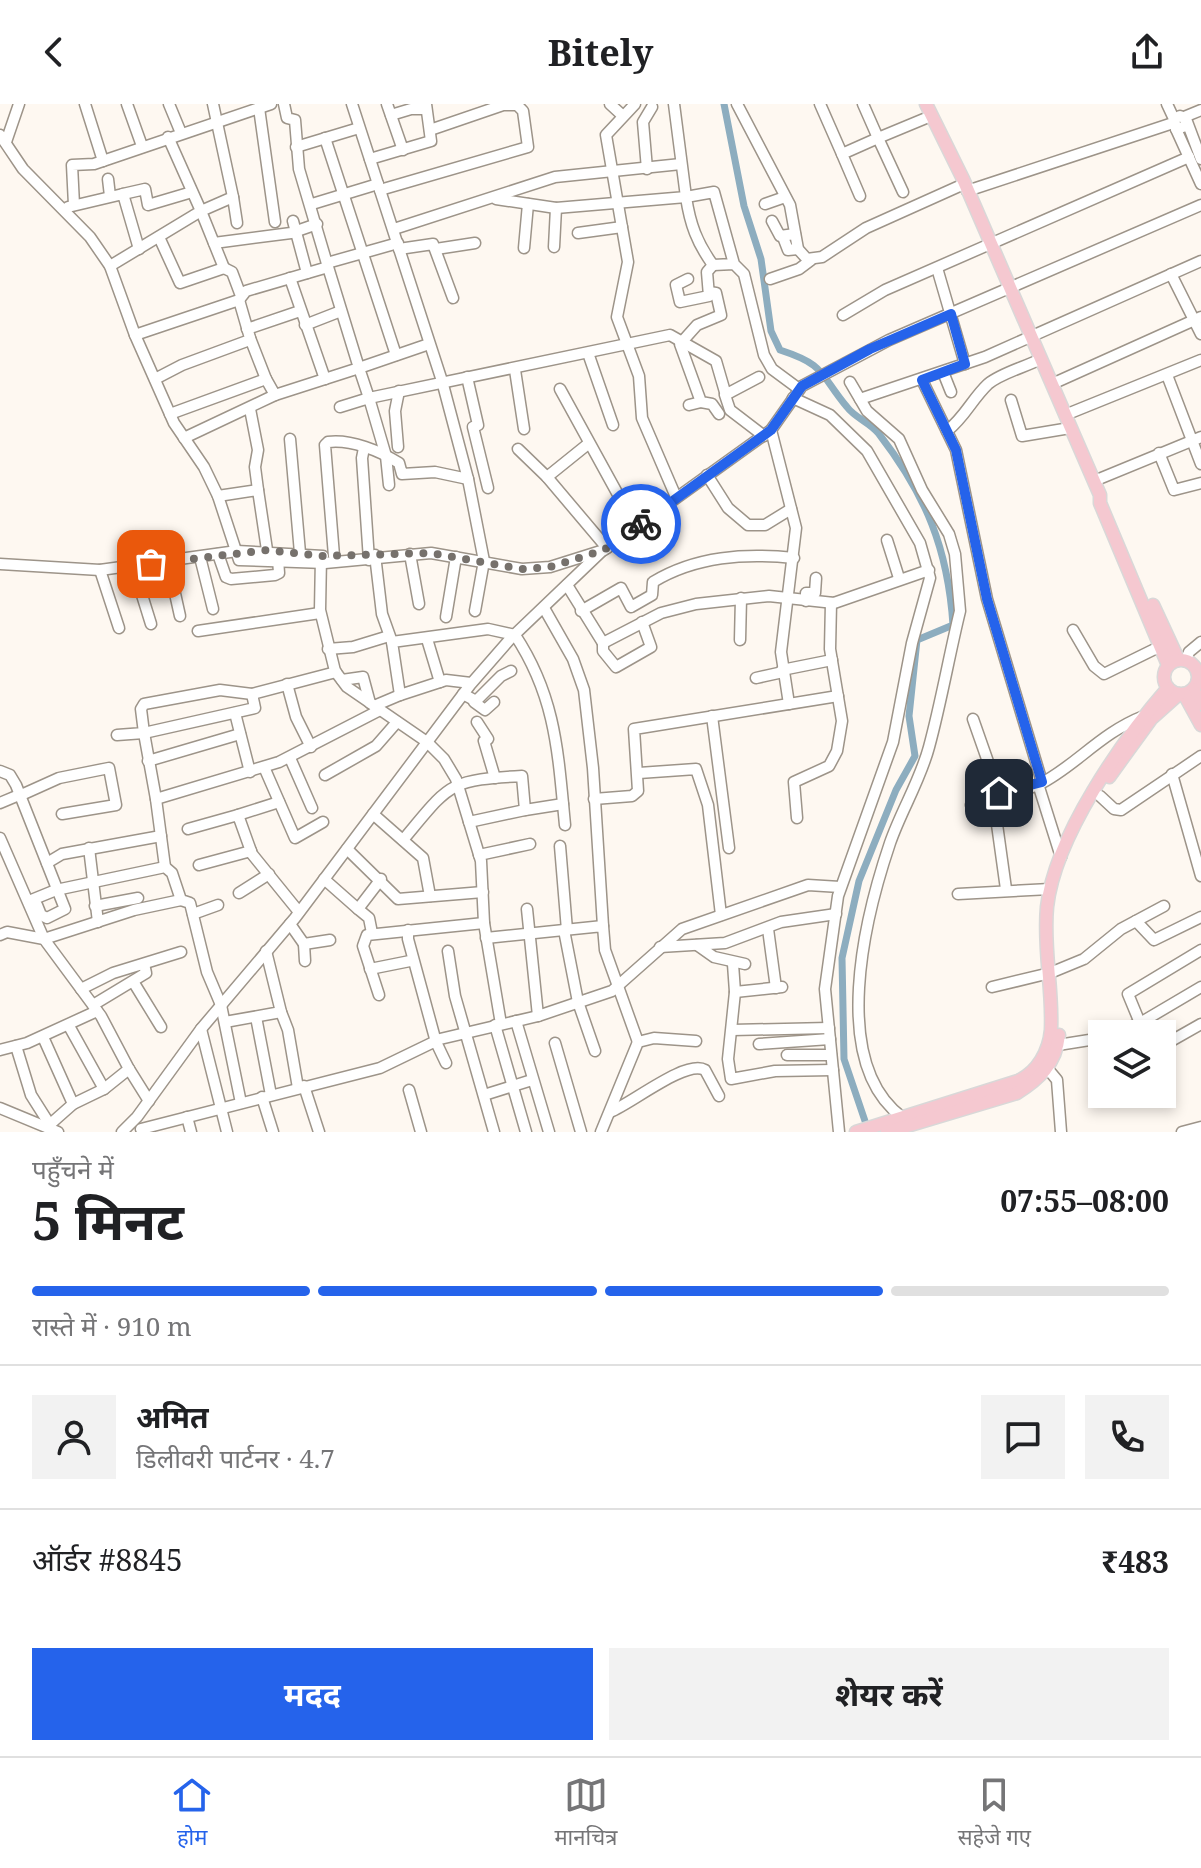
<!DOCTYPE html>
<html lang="hi">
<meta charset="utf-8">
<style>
:root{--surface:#fff;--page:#f2f2f2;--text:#202124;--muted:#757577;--line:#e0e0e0;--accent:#2563eb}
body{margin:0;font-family:"Noto Serif","Noto Sans Devanagari",serif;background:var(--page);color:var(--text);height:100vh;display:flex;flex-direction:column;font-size:30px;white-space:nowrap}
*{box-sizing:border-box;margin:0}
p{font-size:26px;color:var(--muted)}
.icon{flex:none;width:44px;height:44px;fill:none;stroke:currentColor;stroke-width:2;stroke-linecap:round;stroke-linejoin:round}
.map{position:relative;height:1028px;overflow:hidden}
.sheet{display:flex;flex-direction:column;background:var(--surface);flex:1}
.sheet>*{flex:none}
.controls{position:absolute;left:1088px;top:916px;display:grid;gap:16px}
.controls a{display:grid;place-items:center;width:88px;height:88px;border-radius:0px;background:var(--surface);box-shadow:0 4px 12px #0003;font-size:40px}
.pin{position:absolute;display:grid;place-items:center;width:68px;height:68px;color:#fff;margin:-34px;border-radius:16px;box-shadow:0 4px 12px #0006}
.courier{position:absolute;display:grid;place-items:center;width:80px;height:80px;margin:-40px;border:6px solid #2563eb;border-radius:50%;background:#fff;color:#222;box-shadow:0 2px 10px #0007}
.summary em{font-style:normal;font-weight:700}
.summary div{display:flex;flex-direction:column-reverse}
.summary{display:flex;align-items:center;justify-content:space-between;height:136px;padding:0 32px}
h1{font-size:52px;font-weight:700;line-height:60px}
.bar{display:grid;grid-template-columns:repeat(4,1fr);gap:12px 8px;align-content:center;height:96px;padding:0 32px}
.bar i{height:10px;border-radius:6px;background:var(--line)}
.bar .current{background:var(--accent)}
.bar p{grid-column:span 4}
.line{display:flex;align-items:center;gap:20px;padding:0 32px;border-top:2px solid var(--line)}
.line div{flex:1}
.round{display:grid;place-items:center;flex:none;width:84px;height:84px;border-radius:0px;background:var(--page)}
.button{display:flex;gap:16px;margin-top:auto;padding:16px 32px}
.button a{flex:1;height:92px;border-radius:0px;background:var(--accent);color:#fff;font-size:32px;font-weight:700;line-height:92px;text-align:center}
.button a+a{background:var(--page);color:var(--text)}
header{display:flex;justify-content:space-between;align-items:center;height:104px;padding:0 32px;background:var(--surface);font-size:36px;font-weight:700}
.dock{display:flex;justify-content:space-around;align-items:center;height:112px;border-top:2px solid var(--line);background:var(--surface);font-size:22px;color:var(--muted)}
.dock a{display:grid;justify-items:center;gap:4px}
.dock .current{color:var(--accent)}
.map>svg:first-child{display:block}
</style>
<header><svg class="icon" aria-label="back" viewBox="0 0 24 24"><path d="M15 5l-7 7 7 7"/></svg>Bitely<svg class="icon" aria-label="share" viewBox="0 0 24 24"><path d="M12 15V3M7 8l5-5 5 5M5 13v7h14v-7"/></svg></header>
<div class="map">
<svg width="1201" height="1028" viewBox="0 0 1201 1028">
<rect width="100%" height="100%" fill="#fef8f1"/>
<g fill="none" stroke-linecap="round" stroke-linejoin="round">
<path stroke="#8dadbf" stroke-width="7" d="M724,0L744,102L761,155L771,227L780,246C826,261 819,269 847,303C855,314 871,319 879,330C926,391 948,445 953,521L917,536L909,612L915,652L896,686L859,777L842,854L844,955L865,1017"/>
<g stroke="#9d9489" stroke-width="13">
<g id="minor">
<path d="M85,0L103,57"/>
<path d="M127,0L142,42"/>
<path d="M169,0L181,29"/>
<path d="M284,0L287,14L295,16L299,65L328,163"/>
<path d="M352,0L442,277L468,375L484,457L475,507"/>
<path d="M387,0L403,46"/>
<path d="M610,0L623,12"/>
<path d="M635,0L606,31L628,158L617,213L639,272L642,314L676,393"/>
<path d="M737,0L790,101L798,145L807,155L822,153L866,124L964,80"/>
<path d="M820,0L842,50"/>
<path d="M863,0L878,34L931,12"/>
<path d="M1167,0L1174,15"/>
<path d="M259,4L275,118"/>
<path d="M391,11L411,5H425"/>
<path d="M1184,13L1201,6"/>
<path d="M1186,22L1176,25L1174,15L1180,12L1186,15L1201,55"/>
<path d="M1176,25L1201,80"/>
<path d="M0,31L23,65L90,133L110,162L135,231L174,319L204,363L218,392L239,456L325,459L431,449L522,465L550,463L604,446L771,326L802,282L889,236L1201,101"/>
<path d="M325,34L396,251"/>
<path d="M6,38L19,0"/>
<path d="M296,43L359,24"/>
<path d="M370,55L431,37L426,0"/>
<path d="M647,65L643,18L652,3"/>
<path d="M108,75L110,92"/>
<path d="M380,86L528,43L523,7L517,1H503L430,26"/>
<path d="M967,87L1173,19"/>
<path d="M123,90L145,85L148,101L192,88"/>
<path d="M860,92L842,50L878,34L903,88"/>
<path d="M233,93L237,119"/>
<path d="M496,95L556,104L686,93L674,0"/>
<path d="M312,100L378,80"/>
<path d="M765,100L785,93"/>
<path d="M74,101L72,61L94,60L271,0"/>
<path d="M68,103L123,90L139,145"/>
<path d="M293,117L307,169"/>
<path d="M772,117L780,132L795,130"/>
<path d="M394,125L555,73L681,60"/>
<path d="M578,129L622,123"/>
<path d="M159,133L180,179L224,164L201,107L233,93L213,0"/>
<path d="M783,133L788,146L798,145"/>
<path d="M214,139L291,129L317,120"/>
<path d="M554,143L556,104"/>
<path d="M524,144L528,100"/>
<path d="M399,145L433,140L453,194"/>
<path d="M436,145L475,139"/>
<path d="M327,159L398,139"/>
<path d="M734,160L713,161C697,139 690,120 686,93L714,88L734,160L744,170L764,251L772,265L799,285"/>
<path d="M110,162L201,107L168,33"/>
<path d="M224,164L232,168L241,192"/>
<path d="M937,164L965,260"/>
<path d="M1171,170L1201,230"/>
<path d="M290,174L325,275"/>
<path d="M688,175L676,181L680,198L709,192L707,168L713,161"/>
<path d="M770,175L799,165L811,156"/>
<path d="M709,188L716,189L721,211L697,221L680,240L701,298L712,300L719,310"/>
<path d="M843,211L885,186L1189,53"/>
<path d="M305,221L341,207"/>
<path d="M247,225L300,207"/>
<path d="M135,231L239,196L246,187L328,163L359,264L275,291L266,275L170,310"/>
<path d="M250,234L266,275"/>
<path d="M429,240L359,264L369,294L670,231L716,257L725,288"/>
<path d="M588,249L613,321"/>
<path d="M515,266L524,325"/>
<path d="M943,268L951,288"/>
<path d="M1167,271L1201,360"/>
<path d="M467,273L478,321L473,323L488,384"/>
<path d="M759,273L725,291L730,306L764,332"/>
<path d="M155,275L182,261L247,237L250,234L239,196"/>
<path d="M922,276L956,346L987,495L1042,678"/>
<path d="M850,278L867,307L899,335L922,386L949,430L955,450L960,507C949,552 941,599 929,643C920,677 901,707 890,739C865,813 828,959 903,1014"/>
<path d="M1052,280L1201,213"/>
<path d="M560,285L627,407L617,416L627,430"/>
<path d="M793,294L830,311L867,347L920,439L930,474L912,539L893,638L838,792L825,885L839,1028"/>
<path d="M860,295L985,253L1201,157"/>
<path d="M1011,296L1022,332L1070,324"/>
<path d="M689,301L701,298"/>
<path d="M340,303L369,294L386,352L389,381"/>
<path d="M250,305L258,346L255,363L258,386"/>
<path d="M1065,311L1201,256"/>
<path d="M771,326L796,424L781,548L789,600"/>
<path d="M947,327C965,313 972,295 988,280C1001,269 1025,263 1041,255"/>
<path d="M184,334L275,291"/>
<path d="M290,335L300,449"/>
<path d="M398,343L395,307L399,287"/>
<path d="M364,344L362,354L369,456"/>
<path d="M518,345L547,373L607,444"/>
<path d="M1159,349L1174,386L1201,379"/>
<path d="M707,371L728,404L748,421H765L791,405"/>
<path d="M547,373L588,340"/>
<path d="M1094,377L1201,333"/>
<path d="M218,392L258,386L267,446"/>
<path d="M887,436L899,474"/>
<path d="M218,450L226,473L231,475L275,471L279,469L278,455"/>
<path d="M410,450L419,500"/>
<path d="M375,451L382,510L392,538"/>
<path d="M334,452L325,341L328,338C351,335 380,347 399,359L402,370L435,368L468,375"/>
<path d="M200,453L213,505"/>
<path d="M321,453L320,506L335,567L347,583L427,638L444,655L456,675L481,757L484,819L501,920"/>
<path d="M168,458L180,512"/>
<path d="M0,460L100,466L237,447L323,452"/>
<path d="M133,462L151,520"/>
<path d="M100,466L119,524"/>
<path d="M567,481L603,539L661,509L696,500L769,492L834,499L929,466"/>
<path d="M806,497V489H815L816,474"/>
<path d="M544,504L573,555L584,586L593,664L603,822"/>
<path d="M581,507L621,484L631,503L652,491L653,478C696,452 745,449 794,454"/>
<path d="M446,513L456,453"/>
<path d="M1073,526L1094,562L1104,570L1161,542"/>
<path d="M198,527L320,509"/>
<path d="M427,535L440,578"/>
<path d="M740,536L741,494"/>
<path d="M603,539V547L616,563L651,543L642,518"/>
<path d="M328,545L353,543L389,532"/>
<path d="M1186,556L1189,548L1201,538"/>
<path d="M782,566L832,556"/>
<path d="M336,568L252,590L255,604L144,629L156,695L279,658L380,606"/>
<path d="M756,574L783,568"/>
<path d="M342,576L363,573L370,599"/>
<path d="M471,579L446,576L400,591L392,538L488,525L515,531C556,593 558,649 565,721"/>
<path d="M287,580L296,613L311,643"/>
<path d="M463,590L476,597L501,572L511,567"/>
<path d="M474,598L485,606L494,598"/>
<path d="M374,602L400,591"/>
<path d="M235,609L250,668"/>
<path d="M712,612L729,744"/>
<path d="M973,615L999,689"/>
<path d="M477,618L488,635L484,637L495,674"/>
<path d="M117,631L144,629L141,605L144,600L220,586L252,590"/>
<path d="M290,654L312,704"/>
<path d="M148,657L240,630"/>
<path d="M264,663L295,734L323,718"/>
<path d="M0,667L10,671L16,681L65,805L47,814L41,811L37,801"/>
<path d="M639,669L696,665L708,701L721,811"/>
<path d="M1172,670L1201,772"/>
<path d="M325,671L376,642L397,618"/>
<path d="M1038,680L1061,753"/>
<path d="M19,692L59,674L109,664L116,701L62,710"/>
<path d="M1100,692L1114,705L1121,706L1201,652"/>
<path d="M156,695L165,763"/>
<path d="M594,695L632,692L638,687L634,625L838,592"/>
<path d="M0,699L19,691"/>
<path d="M971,701C992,690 1017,690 1038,681C1075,663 1100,629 1144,612"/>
<path d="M525,706L563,700"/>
<path d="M995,706L1006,785"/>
<path d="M373,710L423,754L430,792"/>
<path d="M238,711L279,698"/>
<path d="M797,714L794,678L829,662L837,647L842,617L830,545L831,499"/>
<path d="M188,725L238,711L252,750L299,808"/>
<path d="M0,734L44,835L134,806L181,796"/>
<path d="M403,736C450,680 447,676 522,672L525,706L469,718"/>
<path d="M560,742L567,826"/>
<path d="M89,744L98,818"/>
<path d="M347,745L398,795L483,788"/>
<path d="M479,751L530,740"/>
<path d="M47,759L62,750L161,732"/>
<path d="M199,761L251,747"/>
<path d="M324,775L358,805L381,775"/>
<path d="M239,789L269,770"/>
<path d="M958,790L1050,785"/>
<path d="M29,797L56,786L165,763L172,769L181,796L190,799L207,868L221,901L241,999"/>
<path d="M95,802L138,794"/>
<path d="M358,805L369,814L372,829"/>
<path d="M527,805L538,912"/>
<path d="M193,810L218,801"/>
<path d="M1136,817L1154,836L1201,813"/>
<path d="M290,820L304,840L330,836"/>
<path d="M768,825L776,884"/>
<path d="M408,826V835L436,938L446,959"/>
<path d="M564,826L578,898L595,947"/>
<path d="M0,831L7,828L44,835L101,912L129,965L104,985L73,1000L47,1023"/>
<path d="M486,834L603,822L605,846L638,938"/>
<path d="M304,840L305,857"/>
<path d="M697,841L714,853L745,860"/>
<path d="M660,843L725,839L781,818L836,810"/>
<path d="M448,847L455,892L494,1028"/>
<path d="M733,860L735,888L782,883"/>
<path d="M370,865L410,857"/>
<path d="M134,879L161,923"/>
<path d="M992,883L1050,869L1084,855L1121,825L1164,802"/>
<path d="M81,885L113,869L181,848"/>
<path d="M735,888L728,955L731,975L775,967L833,966"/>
<path d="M379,891L363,842L367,831L484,819"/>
<path d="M93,901L146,869L144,860"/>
<path d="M281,908L288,926L298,984"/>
<path d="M256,913L271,991"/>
<path d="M516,917L549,1028"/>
<path d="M225,918L281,908L266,847"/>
<path d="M1140,919L1128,890L1201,846"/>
<path d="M495,921L526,1028"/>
<path d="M69,922L104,985"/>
<path d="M201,925L227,1028"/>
<path d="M732,926L829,924"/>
<path d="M1113,930L1140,919L1201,883"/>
<path d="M43,933L73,1000"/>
<path d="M555,939L581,1028"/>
<path d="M759,940L830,935"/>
<path d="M1058,941L1102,934"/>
<path d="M1164,941L1201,920"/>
<path d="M16,942L31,991L50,1021"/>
<path d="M0,946L27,939L97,907"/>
<path d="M787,951H831"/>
<path d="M1047,964L1057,976L1061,1028"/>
<path d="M129,965L149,997"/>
<path d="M304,982L319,1028"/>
<path d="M409,986L421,1028"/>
<path d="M484,991L532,976"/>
<path d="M262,993L273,1028"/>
<path d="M0,1004L58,1028"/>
<path d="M610,1008C631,1000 686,955 705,966L719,992"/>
<path d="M187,1013L191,1028"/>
<path d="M141,1025L380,964L440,935L538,912L612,887L682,825L808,781L840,783"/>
<path d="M122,1028L137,1013L201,925L295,814L470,581L511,534L602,447"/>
<path d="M601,1028L638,938L654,934L696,937"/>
<path d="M1182,1028L1201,1023"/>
</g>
</g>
<g stroke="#d9d8d8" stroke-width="15">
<g id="major">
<path d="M926,0L963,75L1100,391V399L1168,561"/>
<path d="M1153,501L1178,555"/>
<circle cx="1181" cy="573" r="17"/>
<path d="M1193,585L1201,600"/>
<path d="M1184,590L1201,621"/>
<path d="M1109,673L1151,615L1179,590"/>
<path d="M856,1028L1018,977C1038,968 1049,947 1051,926C1053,885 1043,844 1047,803C1055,732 1122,637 1168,584"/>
<path d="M887,1028L1017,989C1039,975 1056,960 1059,931"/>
</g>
</g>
<use href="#minor" stroke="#fff" stroke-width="10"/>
<use href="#major" stroke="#f5c8d0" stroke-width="12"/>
</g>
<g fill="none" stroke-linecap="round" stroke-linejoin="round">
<path stroke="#76716c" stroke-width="8" stroke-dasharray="0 14.4" d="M151,460L267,446L321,452L431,449L522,465L550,463L604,446L641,420"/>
<path stroke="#2563eb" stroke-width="10" d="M641,420L771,326L802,282L870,245L951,210L965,260L922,276L956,346L987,495L1042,678L999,689"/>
</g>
</svg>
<div class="controls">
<a><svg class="icon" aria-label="layers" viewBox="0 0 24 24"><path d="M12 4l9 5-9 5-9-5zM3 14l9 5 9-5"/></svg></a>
</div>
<div class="pin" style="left:151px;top:460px;background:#ea580c"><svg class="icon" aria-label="bag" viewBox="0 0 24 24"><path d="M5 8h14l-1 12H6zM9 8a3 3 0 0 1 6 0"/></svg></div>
<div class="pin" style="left:999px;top:689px;background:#1f2937"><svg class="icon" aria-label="home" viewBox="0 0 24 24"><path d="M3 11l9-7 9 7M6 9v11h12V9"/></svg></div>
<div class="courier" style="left:641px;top:420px"><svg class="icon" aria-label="bike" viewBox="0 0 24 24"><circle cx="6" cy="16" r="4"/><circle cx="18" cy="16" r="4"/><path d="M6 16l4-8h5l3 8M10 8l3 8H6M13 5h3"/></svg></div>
</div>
<section class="sheet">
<div class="summary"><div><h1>5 मिनट</h1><p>पहुँचने में</p></div><em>07:55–08:00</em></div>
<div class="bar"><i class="current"></i><i class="current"></i><i class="current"></i><i></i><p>रास्ते में · 910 m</p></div>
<div class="line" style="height:144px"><a class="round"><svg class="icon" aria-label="person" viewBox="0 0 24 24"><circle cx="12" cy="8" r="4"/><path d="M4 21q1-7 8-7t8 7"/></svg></a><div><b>अमित</b><p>डिलीवरी पार्टनर · 4.7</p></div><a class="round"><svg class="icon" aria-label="chat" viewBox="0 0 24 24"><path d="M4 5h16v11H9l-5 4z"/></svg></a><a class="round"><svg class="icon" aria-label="phone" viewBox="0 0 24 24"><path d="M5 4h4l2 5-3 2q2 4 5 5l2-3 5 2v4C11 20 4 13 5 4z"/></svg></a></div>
<div class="line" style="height:104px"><div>ऑर्डर #8845</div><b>₹483</b></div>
<div class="button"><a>मदद</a><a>शेयर करें</a></div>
</section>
<nav class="dock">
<a class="current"><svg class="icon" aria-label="home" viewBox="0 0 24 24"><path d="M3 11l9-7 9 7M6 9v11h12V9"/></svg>होम</a>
<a><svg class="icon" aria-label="map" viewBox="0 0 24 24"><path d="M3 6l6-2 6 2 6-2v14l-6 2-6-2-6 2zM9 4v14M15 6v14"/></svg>मानचित्र</a>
<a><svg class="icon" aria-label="saved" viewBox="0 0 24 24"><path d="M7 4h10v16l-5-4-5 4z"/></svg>सहेजे गए</a>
</nav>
